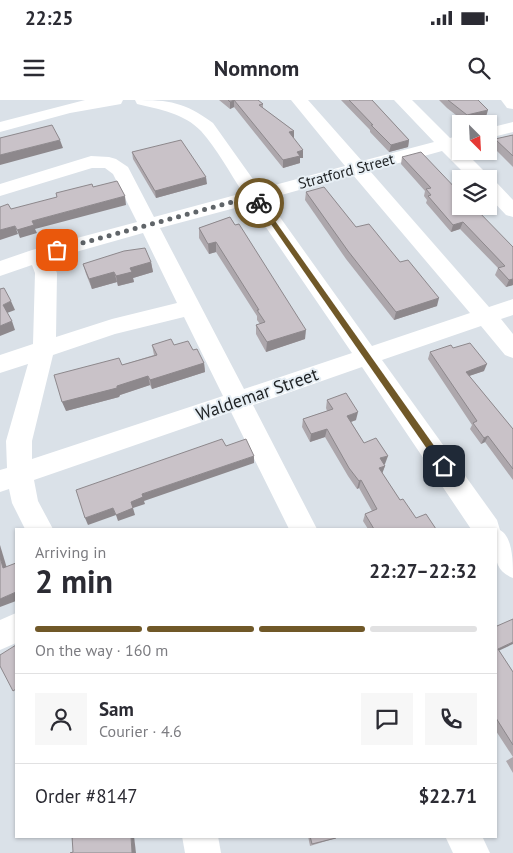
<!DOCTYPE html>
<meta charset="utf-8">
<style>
:root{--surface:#fff;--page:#f7f7f7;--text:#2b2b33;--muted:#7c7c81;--line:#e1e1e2;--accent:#705828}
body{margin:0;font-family:"PT Sans",sans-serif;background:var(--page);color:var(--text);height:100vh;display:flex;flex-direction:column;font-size:19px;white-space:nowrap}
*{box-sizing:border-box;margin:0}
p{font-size:16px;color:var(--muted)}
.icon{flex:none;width:28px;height:28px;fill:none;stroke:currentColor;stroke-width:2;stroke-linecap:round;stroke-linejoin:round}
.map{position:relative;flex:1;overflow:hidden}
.drawer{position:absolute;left:15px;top:428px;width:482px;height:310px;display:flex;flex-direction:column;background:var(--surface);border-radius:0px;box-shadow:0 1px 4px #0004}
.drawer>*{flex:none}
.needle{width:32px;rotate:156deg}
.tools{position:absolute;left:452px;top:15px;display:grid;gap:10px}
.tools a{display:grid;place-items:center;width:45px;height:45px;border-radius:0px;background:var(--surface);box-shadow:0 1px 4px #0004;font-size:25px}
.pin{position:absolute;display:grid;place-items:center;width:42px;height:42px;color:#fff;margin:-21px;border-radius:10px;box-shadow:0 2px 8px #0006}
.courier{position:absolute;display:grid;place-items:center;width:50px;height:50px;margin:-25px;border:4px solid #705828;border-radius:50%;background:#fff;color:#222;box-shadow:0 1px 6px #0007}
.headline em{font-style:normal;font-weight:700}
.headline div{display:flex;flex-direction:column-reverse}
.headline{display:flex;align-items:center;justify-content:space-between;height:85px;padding:0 20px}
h1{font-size:32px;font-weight:700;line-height:38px}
.bar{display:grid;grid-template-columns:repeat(4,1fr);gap:8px 5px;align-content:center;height:60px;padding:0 20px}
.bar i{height:6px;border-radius:4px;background:var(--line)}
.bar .on{background:var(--accent)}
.bar p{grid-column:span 4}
.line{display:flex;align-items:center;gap:12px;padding:0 20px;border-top:1px solid var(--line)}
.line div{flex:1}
.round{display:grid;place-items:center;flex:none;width:52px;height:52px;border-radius:0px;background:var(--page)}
.status{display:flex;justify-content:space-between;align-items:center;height:35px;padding:0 25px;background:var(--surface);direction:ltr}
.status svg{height:14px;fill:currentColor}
header{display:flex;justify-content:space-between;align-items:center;height:65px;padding:0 20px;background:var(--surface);font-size:22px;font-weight:700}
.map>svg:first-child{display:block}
</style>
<div class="status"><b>22:25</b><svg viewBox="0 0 49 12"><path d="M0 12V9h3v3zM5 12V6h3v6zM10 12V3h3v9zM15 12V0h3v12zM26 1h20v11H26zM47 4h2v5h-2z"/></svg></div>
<header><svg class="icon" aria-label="menu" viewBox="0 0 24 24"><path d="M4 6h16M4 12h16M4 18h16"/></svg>Nomnom<svg class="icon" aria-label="search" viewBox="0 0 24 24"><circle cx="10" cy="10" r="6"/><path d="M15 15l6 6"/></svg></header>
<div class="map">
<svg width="513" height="753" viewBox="0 0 513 753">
<rect width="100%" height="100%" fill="#dae1e8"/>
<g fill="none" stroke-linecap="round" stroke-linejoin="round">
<g fill="#fff" fill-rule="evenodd">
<path d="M85,0H123L121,4L70,13L0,32V22Z"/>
<path d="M135,0C170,0 184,2 213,23L260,89L345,66L291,0H308L362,61L434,42L394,0H412L450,38L461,35V45L458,46L461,51H464L488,75L489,80L496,82L513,100V117L506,115L489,97V79H470L442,51L370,71L489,207L513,199V215L501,219L513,234V258L505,255L481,226L382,260L497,420L500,430C513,437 513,462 513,478C490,469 496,450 496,429H471L362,267L253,305L317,429H289L231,312L34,380L38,401L53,429H25L12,403L9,389L0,392V370L7,368L6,341L28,264L0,273V255L33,244L35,173L32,165L0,176V161L32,150L137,122L113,74L105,68H92L0,96V84L91,56L109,57L116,59L128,67L154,117L243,93C230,73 217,49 201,31C185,14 159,9 137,4ZM353,75L470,213L372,246L267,99ZM250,104L352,253L244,289L160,128ZM143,133L177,203L112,219L56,237L57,173L51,159ZM184,217L223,296L32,359V341L53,255L115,234Z"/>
<path d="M501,0H513V9L507,8Z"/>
<path d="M513,22V32L489,38V28Z"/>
<path d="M16,513V543L0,550V520Z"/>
<path d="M182,736H218L221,753H185Z"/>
<path d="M445,736H482L490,753H453Z"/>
</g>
</g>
<g fill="#ada7ac">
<path d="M219,0H258L263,4V8L294,31L293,38L303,58H300V63L283,68L234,7L230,9Z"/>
<path d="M341,0H372L409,40L408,47L389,52L370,32V30Z"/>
<path d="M439,0H478L486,17L465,22L447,8Z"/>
<path d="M513,35V67L493,47L495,39Z"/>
<path d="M132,52L207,84L156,98L133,59Z"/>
<path d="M402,57L513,147V185L506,187L495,175L498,168L460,129L451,132L426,103L427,100L424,96L425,91L401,64Z"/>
<path d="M306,92L356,127L400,162L437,206L394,220L346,159L305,100Z"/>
<path d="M230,117L305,239L266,252L256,234V225L260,224L257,220V216L216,152L209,154L199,138V128Z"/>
<path d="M151,162L153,172L133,178L134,182L118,186L117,182L92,189L86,174L83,164Z"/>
<path d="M152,245H174L193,250L204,263L205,272L152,289L150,285L120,295L119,297L66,311L122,265L154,255Z"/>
<path d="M453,248L484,271L469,276L513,329V380L485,342L481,344L470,329L472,325L428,259L430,252Z"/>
<path d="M327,300L356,320L351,322L364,343L385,364H384L385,366L382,373L400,400L416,418L436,429H368L363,421L365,414L372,411L359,388L357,389L348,376L325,337L310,342L302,327L303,319L327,311L326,308Z"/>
<path d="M496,525L499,551L513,572V673L506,661L513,657L496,631Z"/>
<path d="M308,736H335L336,738L310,746Z"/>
</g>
<g fill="#8d888c">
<path d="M234,0V7L230,9V2Z"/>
<path d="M488,10L486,17L465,22L467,15Z"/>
<path d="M294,31V38L288,40L289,32Z"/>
<path d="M60,40L63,48L0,65V55Z"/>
<path d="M409,40L408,47L389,52L391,45Z"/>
<path d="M303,50V58H300V63L283,68V60L297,52Z"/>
<path d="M206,77L207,84L156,98L155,91Z"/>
<path d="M125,96L126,105L35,129L37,133L20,138L17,130L32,121Z"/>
<path d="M463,122L460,129L451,132L453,125Z"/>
<path d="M15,126L18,134L0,140V130Z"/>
<path d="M216,142V152L209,154L208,144Z"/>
<path d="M151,162L153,172L133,178L134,182L118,186L116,176L130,168Z"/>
<path d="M114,172L117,182L92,189L89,179Z"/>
<path d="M513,179V185L506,187L509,180Z"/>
<path d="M439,198L437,206L394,220L396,212Z"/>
<path d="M11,201L15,210L7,213L3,205Z"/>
<path d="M12,221L15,230L0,236V226Z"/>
<path d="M306,230L305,239L266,252L267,242Z"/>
<path d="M204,263L205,272L152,289L150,280Z"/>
<path d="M487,264L484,271L463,278L466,272Z"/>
<path d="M148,276L150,285L120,295L119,297L66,311L62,302Z"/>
<path d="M358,312L356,320L345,324L347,316Z"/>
<path d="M327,329L325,337L310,342L311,334Z"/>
<path d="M488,336L485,342L481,344L484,338Z"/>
<path d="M254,356V363L144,401L145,404L133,408L135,415L118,421L116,415L131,402L142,394Z"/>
<path d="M388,356L385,364L378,366L380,358Z"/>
<path d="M385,366L382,374L379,368Z"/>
<path d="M361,380L359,388L357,389L359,381Z"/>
<path d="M113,408L116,415L88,425L85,418Z"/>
<path d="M0,445L9,475L3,468L0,457Z"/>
<path d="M16,492V501L0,507V499Z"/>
<path d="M513,542V544L496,552L498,549Z"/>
<path d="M131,736H134L136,753H132Z"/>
</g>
<g fill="#c9c2c8" stroke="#8d888c">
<path d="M228,0H258L263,4L259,5L294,31L289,32L303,50L297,52L300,56L283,60L234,0L230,2Z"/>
<path d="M349,0H372L409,40L391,45L371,25H373Z"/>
<path d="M448,0H478L488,10L467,15Z"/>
<path d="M52,25L60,40L0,55V38Z"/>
<path d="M513,35V56L495,39Z"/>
<path d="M181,40L206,77L155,91L132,52Z"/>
<path d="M421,52L461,94V106H473L513,147V179L509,180L498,168L505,166L463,122L453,125L428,96L431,95L426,89L431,88L402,57Z"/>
<path d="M117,81L125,96L32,121L34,125L17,130L15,126L0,130V107L8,104L11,109L57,97L56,93L92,84L93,87Z"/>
<path d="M324,87L356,127L369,124L400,162L408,160L439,198L396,212L348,151L306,92Z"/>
<path d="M230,117L235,125L239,124L306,230L267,242L256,225L265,222L257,210H259L216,142L208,144L199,128Z"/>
<path d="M145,148L151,162L130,168L132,172L116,176L114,172L89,179L83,164L124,151Z"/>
<path d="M4,188L11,201L3,205L12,221L0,226V189Z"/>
<path d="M171,239L174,245L188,241L193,250L197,249L204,263L150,280L148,276L117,286V288L62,302L54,275L119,258L122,265L157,255L152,245Z"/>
<path d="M470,243L487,264L466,272L513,329V369L488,336L484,338L473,323L477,321L430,252L451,245L453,248Z"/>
<path d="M346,293L358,312L347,316L364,343L376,338L388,356L380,358L385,366L379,368L400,400L403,399L416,418L426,414L436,429H374L365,414L377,409L361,380L359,381L349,368L327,329L311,334L303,319L333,309L327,300Z"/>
<path d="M222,339L226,346L246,339L254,356L142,394L143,397L131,402L133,408L116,415L113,408L85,418L76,390Z"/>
<path d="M0,457L3,468L16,463V492L0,499Z"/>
<path d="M513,519V542L498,549L513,572V645L496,618V525L497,526Z"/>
<path d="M16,545V589L13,591L0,566V555Z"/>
<path d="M72,736H131L132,753H70L73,752Z"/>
<path d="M310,736H335L336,738L312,744Z"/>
</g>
<path fill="#705828" d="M257,101H261L447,364V369H441L257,104Z"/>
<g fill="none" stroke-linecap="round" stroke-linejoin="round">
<path stroke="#606569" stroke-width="5" stroke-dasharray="0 9" d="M57,150L254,96L259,103"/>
</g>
<g text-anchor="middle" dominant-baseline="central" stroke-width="4" stroke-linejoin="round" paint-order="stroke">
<g font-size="15" fill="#1f2224" stroke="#e7eff5">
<text transform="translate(346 71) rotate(-15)">Stratford Street</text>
</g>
<g font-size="18" fill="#1f2224" stroke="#e7eff5">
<text transform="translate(257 294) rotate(-19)">Waldemar Street</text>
</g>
</g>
</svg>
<div class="tools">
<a><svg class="needle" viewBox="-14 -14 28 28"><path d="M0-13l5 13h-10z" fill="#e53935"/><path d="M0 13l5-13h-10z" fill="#7c7c81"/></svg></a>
<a><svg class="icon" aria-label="layers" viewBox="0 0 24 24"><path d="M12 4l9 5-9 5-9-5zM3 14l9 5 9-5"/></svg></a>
</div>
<div class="pin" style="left:57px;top:150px;background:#ea580c"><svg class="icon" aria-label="bag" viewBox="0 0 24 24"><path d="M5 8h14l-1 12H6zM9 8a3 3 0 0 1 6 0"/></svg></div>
<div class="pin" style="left:444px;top:366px;background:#1f2937"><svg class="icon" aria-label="home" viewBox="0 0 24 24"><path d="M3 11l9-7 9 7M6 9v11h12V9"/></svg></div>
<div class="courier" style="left:259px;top:103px"><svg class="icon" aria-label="bike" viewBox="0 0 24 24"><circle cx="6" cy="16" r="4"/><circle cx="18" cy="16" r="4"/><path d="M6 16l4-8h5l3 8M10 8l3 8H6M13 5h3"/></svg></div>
<section class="drawer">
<div class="headline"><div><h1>2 min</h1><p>Arriving in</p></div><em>22:27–22:32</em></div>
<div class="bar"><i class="on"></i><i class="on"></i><i class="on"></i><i></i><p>On the way · 160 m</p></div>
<div class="line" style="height:90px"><a class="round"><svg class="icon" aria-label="person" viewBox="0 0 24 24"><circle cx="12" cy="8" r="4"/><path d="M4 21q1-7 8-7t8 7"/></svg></a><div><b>Sam</b><p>Courier · 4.6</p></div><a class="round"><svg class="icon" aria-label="chat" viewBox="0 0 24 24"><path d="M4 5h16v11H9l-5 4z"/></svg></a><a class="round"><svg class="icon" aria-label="phone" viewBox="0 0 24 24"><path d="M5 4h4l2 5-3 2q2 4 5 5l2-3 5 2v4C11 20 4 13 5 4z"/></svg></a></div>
<div class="line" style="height:65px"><div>Order #8147</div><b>$22.71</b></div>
</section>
</div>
